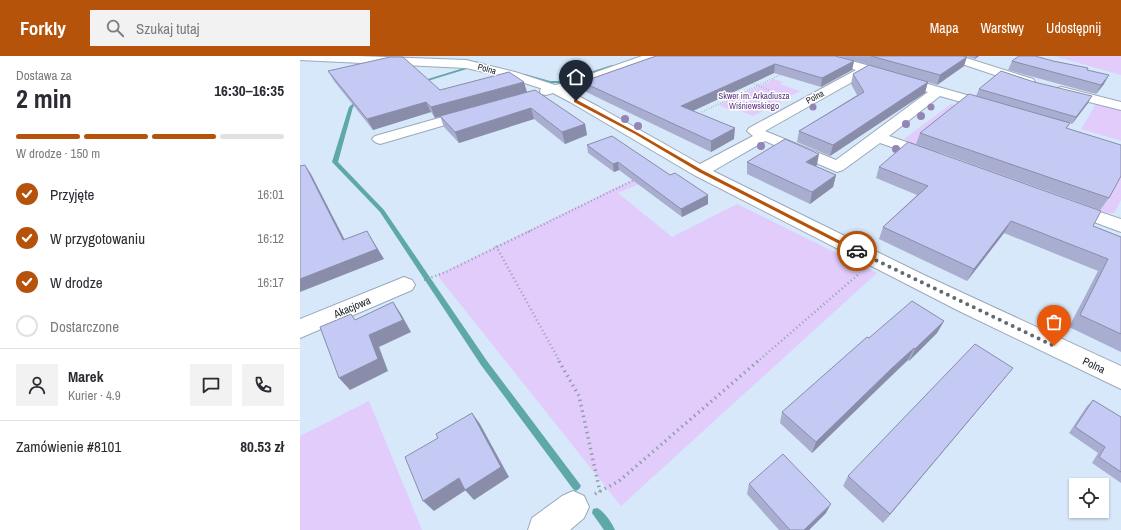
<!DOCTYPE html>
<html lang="pl">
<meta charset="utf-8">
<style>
:root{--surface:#fff;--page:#f2f2f3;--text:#2b2b33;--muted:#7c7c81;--line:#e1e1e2;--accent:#b45309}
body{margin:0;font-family:"Archivo Narrow",sans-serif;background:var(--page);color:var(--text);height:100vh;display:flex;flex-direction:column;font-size:15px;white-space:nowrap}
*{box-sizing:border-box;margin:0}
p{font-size:13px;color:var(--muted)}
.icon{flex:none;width:22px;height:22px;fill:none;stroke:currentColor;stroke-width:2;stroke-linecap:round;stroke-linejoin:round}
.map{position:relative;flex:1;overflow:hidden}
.drawer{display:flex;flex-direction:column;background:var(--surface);width:300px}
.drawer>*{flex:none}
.tools{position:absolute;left:769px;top:422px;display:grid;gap:8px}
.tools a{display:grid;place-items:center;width:40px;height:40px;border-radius:0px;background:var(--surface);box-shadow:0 1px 3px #0004;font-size:20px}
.pin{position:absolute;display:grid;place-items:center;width:34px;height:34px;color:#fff;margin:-41px -17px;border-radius:50% 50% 50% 0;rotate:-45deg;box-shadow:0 0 4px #0007}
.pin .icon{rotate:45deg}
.courier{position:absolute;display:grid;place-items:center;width:40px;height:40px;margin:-20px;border:3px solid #b45309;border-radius:50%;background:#fff;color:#222;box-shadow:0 1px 5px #0007}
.overview em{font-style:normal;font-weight:700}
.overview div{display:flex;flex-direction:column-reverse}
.overview{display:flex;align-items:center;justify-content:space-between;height:68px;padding:0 16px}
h1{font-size:26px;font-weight:700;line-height:30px}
.bar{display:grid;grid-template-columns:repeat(4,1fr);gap:6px 4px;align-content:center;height:48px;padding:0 16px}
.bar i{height:5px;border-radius:3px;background:var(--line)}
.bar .current{background:var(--accent)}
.bar p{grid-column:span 4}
.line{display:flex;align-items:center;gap:10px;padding:0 16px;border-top:1px solid var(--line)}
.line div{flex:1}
.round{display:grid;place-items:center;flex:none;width:42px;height:42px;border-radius:0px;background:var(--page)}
ol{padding:0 16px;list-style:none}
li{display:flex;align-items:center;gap:12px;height:44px}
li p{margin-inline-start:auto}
li .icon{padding:4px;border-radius:50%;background:var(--accent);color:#fff;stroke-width:4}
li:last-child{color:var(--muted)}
li i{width:22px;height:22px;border:2px solid var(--line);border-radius:50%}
header{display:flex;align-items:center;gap:24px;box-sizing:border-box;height:56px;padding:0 20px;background:var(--accent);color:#fff}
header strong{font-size:19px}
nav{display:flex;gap:22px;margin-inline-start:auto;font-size:14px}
.search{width:280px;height:36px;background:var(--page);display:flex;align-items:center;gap:10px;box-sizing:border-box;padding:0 14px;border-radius:0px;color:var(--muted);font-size:15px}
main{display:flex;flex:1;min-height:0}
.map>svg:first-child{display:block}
</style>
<header>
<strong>Forkly</strong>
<div class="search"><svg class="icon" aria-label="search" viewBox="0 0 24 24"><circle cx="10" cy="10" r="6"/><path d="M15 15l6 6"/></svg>Szukaj tutaj</div>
<nav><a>Mapa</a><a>Warstwy</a><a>Udostępnij</a></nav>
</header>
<main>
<section class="drawer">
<div class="overview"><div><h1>2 min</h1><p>Dostawa za</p></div><em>16:30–16:35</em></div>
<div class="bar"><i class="current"></i><i class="current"></i><i class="current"></i><i></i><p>W drodze · 150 m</p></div>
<ol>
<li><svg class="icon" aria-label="check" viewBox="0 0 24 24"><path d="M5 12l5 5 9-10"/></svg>Przyjęte<p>16:01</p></li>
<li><svg class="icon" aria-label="check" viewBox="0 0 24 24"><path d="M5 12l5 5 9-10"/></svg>W przygotowaniu<p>16:12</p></li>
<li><svg class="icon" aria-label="check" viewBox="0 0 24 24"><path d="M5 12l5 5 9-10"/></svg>W drodze<p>16:17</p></li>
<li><i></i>Dostarczone</li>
</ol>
<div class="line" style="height:72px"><a class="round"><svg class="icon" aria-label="person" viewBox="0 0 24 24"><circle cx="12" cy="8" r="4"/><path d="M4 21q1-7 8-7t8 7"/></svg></a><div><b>Marek</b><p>Kurier · 4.9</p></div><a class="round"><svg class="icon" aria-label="chat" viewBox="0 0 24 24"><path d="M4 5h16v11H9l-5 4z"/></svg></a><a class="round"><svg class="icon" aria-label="phone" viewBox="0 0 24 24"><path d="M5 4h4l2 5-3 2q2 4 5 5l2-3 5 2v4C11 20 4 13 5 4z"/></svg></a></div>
<div class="line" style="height:52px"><div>Zamówienie #8101</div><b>80.53 zł</b></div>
</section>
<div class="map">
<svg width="821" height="474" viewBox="0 0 821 474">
<rect width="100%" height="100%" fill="#d7e8fa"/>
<g fill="#e1ccfb">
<path d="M754,0H821V19Z"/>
<path d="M474,23L483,26L480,28L500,35L453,60L432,51L427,53L419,49Z"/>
<path d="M651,48L675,54L821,117V144L814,157H804L777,147L779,143L728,125L726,129L671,109L674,106L632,91L628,94L606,85L604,83Z"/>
<path d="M796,48L821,54V85L781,73Z"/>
<path d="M358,113L365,117L318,137L372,181L437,148L577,217L321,450L137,219L313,133Z"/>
<path d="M69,345L122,474H0V380Z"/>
</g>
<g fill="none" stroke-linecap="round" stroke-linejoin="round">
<g fill="#5fa8aa" fill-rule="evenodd">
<path d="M165,5L181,6L183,7L181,8L166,7H165Z"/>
<path d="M312,9L315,10L262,27H250L223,19L225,18L250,25H262Z"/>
<path d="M167,11L170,12L121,27L118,26Z"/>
<path d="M59,42L62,43L53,51L38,106L84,154L187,305L279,427L281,430L279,433L276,435L273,433L181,309L80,156L32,106L49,51Z"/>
<path d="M297,452C304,455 312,467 315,474H304L292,457L293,453Z"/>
</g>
<g stroke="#99a9ba" stroke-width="2">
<g id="minor">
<path d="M0,0H58L166,4L215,16L255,29L268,26L342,0H359L357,2L267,34L299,51L400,108L453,80L447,75L449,72L556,14L516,2L514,0H533L570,10L572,13L570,16L465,75L536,104L628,36L620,34L618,31L620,28H628L698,48L700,51L698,54L693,55L640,40L589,80L638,97L640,100L638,103L632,105L580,87L543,114L537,116L465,85L413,115L624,219L821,310V333L659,255L394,119L270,46L253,37L246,39L241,38L240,35L241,32H240L206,21L166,12L0,4Z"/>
<path d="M642,0H660L733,23L735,26L733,29H725L644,2Z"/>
<path d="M762,31L821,46V54L757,38L756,35L757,32Z"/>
<path d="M171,53L176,54L178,57L176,60L80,88L75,86L72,83L75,80Z"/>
<path d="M770,146L821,163V176L764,155L761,151L764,147Z"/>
<path d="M104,221L112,224L115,229L112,234L0,282V263Z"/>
<path d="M273,435L284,440L289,451L284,462L270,474H228L232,462L262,440Z"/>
</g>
</g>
<g stroke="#919eab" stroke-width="1.5" stroke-dasharray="0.5 2" stroke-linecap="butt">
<path d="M450,26L471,35L472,40L469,46"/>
<path d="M418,40L437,48L469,46"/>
<path d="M402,56L482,18"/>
</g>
<path stroke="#919eab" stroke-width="2" stroke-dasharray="1 2.5" stroke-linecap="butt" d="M228,176L334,124"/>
<g stroke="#919eab" stroke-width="2.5" stroke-dasharray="1 3" stroke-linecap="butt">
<path d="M196,190L260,306"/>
<path d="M124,224L146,216L230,175"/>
<path d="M457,306L560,217"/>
</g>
<g stroke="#919eab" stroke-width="3.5" stroke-dasharray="1.5 4" stroke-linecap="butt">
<path d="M259,305L279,340L300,436"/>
<path d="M295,438L319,425L458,305"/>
</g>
<use href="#minor" fill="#fff" fill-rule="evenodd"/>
</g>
<g fill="#9385b6">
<circle cx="513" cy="51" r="3.5"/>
<circle cx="631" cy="51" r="3.5"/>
<circle cx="621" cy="60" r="4"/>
<circle cx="325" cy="63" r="4"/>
<circle cx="606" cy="68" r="4"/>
<circle cx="338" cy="70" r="4"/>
<circle cx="461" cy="90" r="4"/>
<circle cx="596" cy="93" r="4"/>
</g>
<g fill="#a9aed1">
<path d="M356,0L554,5L552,14L521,31L474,17L393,55L434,83L411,96L284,35L282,26Z"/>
<path d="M538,0H663L664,10L637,29L621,24L625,37L530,100L497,86L499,75L557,39L551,28L553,18L569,9Z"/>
<path d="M665,0H679L675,3Z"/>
<path d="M712,5H753L788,12L787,14L804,28L796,38L708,14Z"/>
<path d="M28,15L140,34L227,36L285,68L287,79L265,88L234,63L159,87L144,71L140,60L135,62L131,56L73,74L34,25Z"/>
<path d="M679,33L788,47L772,68L770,67L767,72L809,142L800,154L616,88L620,77L676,40Z"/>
<path d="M287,89L408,148L382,161L319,114L314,116L288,97Z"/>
<path d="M447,106L517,109L515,110L536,119L533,131L510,148L447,118Z"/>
<path d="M579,111L793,170L821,181V296L769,271L798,215L704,177L667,225L579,183L583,171L617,139L576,122Z"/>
<path d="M644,265L637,277L609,305L608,304L586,325L512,397L480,367L482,356L569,282Z"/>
<path d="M713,312L583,467L543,430L548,420Z"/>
<path d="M793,344L821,361V427L792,407L798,397L769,377L787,350Z"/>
<path d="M449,428L526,457L509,474H479L447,438Z"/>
</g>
<g fill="#898daa">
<path d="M676,0H679L675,3Z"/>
<path d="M667,1L664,10L637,29L640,19Z"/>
<path d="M554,5L552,14L521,31L522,22Z"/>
<path d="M475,8L474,17L382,60L381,50Z"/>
<path d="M809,19L804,28L796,38L801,29Z"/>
<path d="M224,26L227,36L135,62L131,51Z"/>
<path d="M628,26L625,37L530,100L533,89Z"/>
<path d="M792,40L788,47L772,68L776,61Z"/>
<path d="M126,46L131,56L73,74L67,63Z"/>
<path d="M231,52L234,63L159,87L155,76Z"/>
<path d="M285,68L287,79L265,88L262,76Z"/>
<path d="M435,72L434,83L411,96V85Z"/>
<path d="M519,98L517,109L504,118L506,106Z"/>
<path d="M318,106L319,114L314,116L313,108Z"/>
<path d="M5,109L11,118L50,194L43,184Z"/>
<path d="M536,119L533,131L510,148L512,136Z"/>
<path d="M408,139V148L382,161L381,153Z"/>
<path d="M711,165L704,177L667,225L674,213Z"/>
<path d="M67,175L73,185L84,203L0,236V223Z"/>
<path d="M93,246L101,258L111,276L79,291L88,315L50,334L39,322Z"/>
<path d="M644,265L637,277L609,305L615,293Z"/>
<path d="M614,292L608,304L586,325L512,397L516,386L591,313Z"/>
<path d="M713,312L704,323L583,467L590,458Z"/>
<path d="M172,357L180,368L209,421L174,444L165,434Z"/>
<path d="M159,422L169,432L134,455L123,445Z"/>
<path d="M531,448L526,457L509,474H504Z"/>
</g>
<g fill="#c4caf3" stroke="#898daa">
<path d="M356,0H535L554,5L522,22L475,8L381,50L435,72L411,85L282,26Z"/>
<path d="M571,0H663L667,1L640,19Z"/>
<path d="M719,0H735L753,5L788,12L787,14L809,19L801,29L712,5Z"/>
<path d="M90,1H103L140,34L209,16L224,26L131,51L126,46L67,63L28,15Z"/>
<path d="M569,9L628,26L533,89L499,75L564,36L553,18Z"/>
<path d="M701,15L734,26L792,40L776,61L679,33Z"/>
<path d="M235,34L285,68L262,76L231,52L155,76L140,60Z"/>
<path d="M669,38L770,67L766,72L821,89V120L809,142L620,77Z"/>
<path d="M312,80L370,119L375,117L408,139L381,153L318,106L313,108L287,89Z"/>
<path d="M485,83L519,98L506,106L536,119L512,136L447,106Z"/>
<path d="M608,86L801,155L793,170L821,181V278L780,259L808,203L711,165L674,213L583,171L628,130L579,111Z"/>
<path d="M5,109L43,184L67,175L77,193L0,223V110Z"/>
<path d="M612,245L644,265L615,293L614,292L591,313L516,386L482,356L567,281L569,282Z"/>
<path d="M93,246L103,264L69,279L78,303L39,322L20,271L51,258L55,264Z"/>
<path d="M675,288L713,312L590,458L548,420Z"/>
<path d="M793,344L821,361V416L799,401L805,391L775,371Z"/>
<path d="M172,357L201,411L165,434L159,422L123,445L105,401L138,382L136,378Z"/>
<path d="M483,398L531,448L504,474H490L449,428Z"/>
</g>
<path fill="#b45309" d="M274,44H277L338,77L402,114L560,195L555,196L399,116L335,78L274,46Z"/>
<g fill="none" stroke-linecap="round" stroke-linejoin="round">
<path stroke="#606a74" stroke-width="4" stroke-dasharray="0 7.2" d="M557,195L754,290"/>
</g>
<g text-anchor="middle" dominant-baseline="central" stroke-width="3" stroke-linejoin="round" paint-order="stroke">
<g font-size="9" fill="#20262c" stroke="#fff">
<text transform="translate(187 13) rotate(15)">Polna</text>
<text transform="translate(515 41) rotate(-28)">Polna</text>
</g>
<g font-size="9" fill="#5b347f" stroke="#fff">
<text x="454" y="40">Skwer im. Arkadiusza<tspan x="454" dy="10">Wiśniewskiego</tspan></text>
</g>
<g font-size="11" fill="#20262c" stroke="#fff">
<text transform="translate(52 251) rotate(-23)">Akacjowa</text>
<text transform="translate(794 309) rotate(25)">Polna</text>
</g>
</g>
</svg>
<div class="tools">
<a><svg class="icon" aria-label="locate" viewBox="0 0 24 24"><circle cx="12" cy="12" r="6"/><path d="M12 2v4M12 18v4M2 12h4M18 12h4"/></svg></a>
</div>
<div class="pin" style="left:754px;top:290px;background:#ea580c"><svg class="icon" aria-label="bag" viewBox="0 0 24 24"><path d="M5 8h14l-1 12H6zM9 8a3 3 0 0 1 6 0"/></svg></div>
<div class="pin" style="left:276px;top:45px;background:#1f2937"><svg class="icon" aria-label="home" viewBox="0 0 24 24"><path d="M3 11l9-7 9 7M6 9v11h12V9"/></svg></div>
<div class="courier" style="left:557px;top:195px"><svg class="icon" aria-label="car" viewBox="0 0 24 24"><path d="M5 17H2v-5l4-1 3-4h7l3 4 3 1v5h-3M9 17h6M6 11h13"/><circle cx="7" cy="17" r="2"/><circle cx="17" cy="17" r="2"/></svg></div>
</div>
</main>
